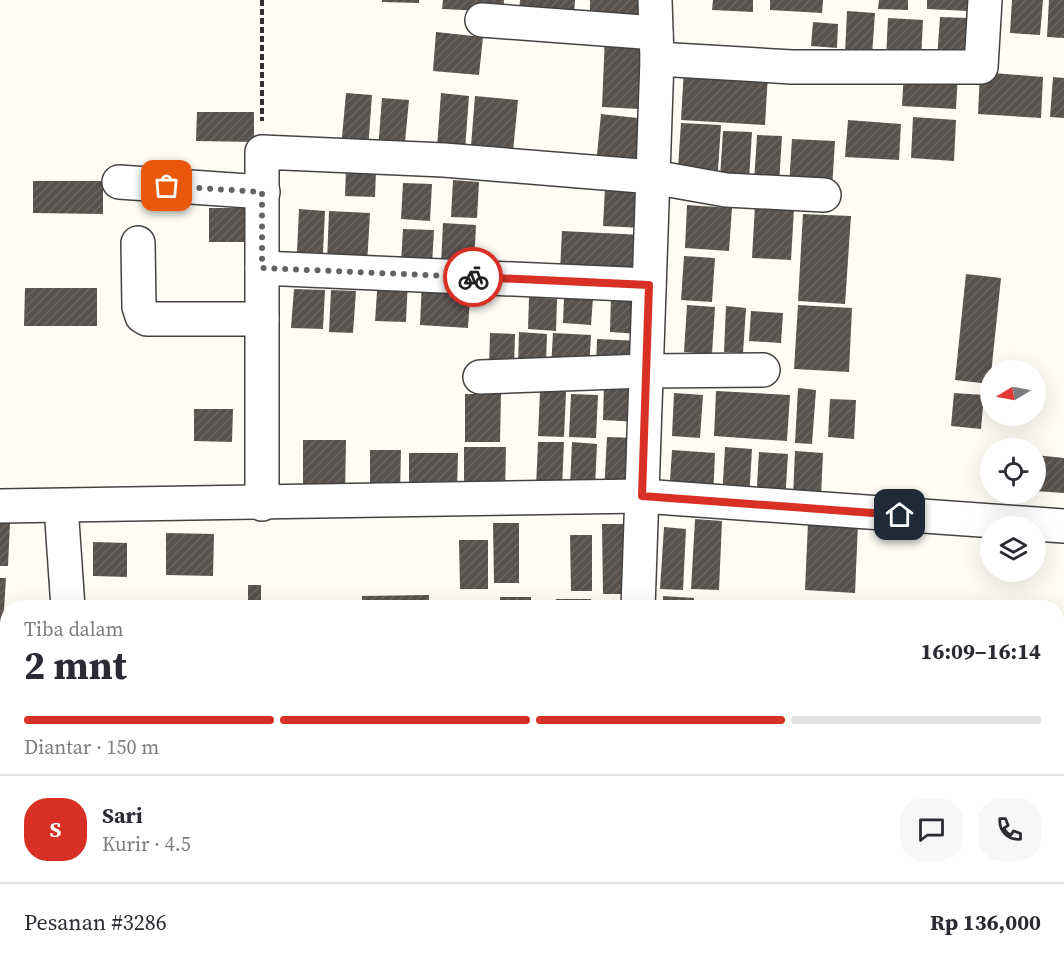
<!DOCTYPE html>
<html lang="id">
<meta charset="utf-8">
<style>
:root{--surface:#fff;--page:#f7f7f7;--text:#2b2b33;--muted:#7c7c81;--line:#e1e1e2;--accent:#d93025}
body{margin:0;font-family:"Source Serif 4",serif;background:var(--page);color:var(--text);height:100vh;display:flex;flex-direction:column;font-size:22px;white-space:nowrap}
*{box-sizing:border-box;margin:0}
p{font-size:20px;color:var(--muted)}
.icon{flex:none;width:33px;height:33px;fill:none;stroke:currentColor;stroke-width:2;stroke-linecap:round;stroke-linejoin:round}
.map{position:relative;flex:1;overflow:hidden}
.side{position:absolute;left:0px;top:600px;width:1065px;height:372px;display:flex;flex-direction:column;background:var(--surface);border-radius:24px 24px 0 0;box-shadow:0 6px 24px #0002}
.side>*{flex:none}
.needle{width:39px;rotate:260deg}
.controls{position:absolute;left:980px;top:360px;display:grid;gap:12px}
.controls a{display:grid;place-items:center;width:66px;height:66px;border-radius:50%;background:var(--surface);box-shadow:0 6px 24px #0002;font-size:30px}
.pin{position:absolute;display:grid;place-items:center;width:51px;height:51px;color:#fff;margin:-26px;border-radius:12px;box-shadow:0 3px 9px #0006}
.courier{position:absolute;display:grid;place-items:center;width:60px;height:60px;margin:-30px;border:4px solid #d93025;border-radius:50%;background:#fff;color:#222;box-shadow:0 2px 8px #0007}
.summary em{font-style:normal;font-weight:700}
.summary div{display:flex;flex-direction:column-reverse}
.summary{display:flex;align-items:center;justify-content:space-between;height:102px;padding:0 24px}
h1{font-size:39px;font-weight:700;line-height:45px}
.bar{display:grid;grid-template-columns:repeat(4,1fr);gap:9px 6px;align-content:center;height:72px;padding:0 24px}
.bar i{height:8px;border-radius:4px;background:var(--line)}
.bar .current{background:var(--accent)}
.bar p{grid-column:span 4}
.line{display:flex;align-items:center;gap:15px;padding:0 24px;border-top:2px solid var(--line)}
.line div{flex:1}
.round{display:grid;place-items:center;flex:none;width:63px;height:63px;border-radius:24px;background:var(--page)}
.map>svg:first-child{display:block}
</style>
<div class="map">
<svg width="1064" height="972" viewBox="0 0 1064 972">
<defs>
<pattern id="building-hatch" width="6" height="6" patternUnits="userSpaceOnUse" patternTransform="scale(1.5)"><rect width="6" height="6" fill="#58524e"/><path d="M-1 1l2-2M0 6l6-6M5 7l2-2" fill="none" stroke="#6b6663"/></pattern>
</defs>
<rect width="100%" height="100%" fill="#fefcf5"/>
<g fill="url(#building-hatch)">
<path d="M382,0H419V3L382,2Z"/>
<path d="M443,0H504L503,12L442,9Z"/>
<path d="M520,0H575L574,14L519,11Z"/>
<path d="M590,0H649L648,18L590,16Z"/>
<path d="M713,0H753V12L712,10Z"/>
<path d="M770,0H823L822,13L770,10Z"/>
<path d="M879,0H908V10L878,9Z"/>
<path d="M927,0H968V11L927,9Z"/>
<path d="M1012,0H1043L1040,35L1010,33Z"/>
<path d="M1049,0H1064V38L1047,37Z"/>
<path d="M847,11L875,13L872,55L845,53Z"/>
<path d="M940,17L970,18L967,61L937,59Z"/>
<path d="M888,18L923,20L921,60L886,58Z"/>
<path d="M813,22L838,24L837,48L811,46Z"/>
<path d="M436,32L483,37L479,75L433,71Z"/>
<path d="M605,36L642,38L639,109L602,107Z"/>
<path d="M684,68L768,74L765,125L681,120Z"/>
<path d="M904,70L958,73L956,109L902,106Z"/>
<path d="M980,72L1043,77L1041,118L978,114Z"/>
<path d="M1053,77L1064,78V118L1050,117Z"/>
<path d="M346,93L372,95L368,150L341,148Z"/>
<path d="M441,93L469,96L465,150L437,147Z"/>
<path d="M475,96L518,100L512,162L470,158Z"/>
<path d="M382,98L409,100L404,152L378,150Z"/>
<path d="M197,112H254V142L196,141Z"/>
<path d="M601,114L647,119L642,169L596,165Z"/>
<path d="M913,117L956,120L954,161L911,158Z"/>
<path d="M848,120L901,124L899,160L845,157Z"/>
<path d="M681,123L721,125L718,170L678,168Z"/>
<path d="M723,131L752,132L749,180L720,178Z"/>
<path d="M757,135L782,136L779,184L754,182Z"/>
<path d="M792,139L835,141L832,189L789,186Z"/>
<path d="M346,168L376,170L375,197L345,196Z"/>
<path d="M453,180L479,182L477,218L451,217Z"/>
<path d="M33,181H103V214L33,213Z"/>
<path d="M403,183L432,184L430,221L401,219Z"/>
<path d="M605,188L643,190L642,228L603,226Z"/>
<path d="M687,205L732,208L729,251L685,248Z"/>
<path d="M755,206L794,209L791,260L752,258Z"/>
<rect x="209" y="208" width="41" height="34"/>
<path d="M299,209L325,211L323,253L297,252Z"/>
<path d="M329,211L370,213L367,265L327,262Z"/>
<path d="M803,214L851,216L845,304L798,301Z"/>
<path d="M443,223L476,225L474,266L441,264Z"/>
<path d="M403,229L434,230L432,265L401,263Z"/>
<path d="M562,231L643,235L641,275L560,271Z"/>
<path d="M684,256L715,258L712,302L681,300Z"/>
<path d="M966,274L1001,278L990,384L955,380Z"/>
<path d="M378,278L408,279L406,322L375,321Z"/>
<path d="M422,280L471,283L468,328L420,325Z"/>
<path d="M25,288H97V326H24Z"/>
<path d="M294,289L325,290L323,329L291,328Z"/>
<path d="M331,290L356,291L353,333L329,332Z"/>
<path d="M611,296L641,297L639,334L610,332Z"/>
<path d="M529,297L557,299L556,331L528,329Z"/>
<path d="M564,297L593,298L591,325L563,323Z"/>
<path d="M687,305L715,307L712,354L684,352Z"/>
<path d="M798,305L852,308L849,372L794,369Z"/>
<path d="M726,306L746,308L743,353L724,352Z"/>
<path d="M751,311L783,313L781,343L749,341Z"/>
<path d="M519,332L547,334L546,364L518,363Z"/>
<path d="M490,333L515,334L514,366L489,365Z"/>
<path d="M553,333L591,335L589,369L551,368Z"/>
<path d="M597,339L641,341L639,369L596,367Z"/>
<path d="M604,381L640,383L638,422L603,420Z"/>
<path d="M798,388L816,390L812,444L795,443Z"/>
<path d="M540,391L566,392L564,437L538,436Z"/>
<path d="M716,391L790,395L787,441L714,436Z"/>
<path d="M674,393L703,395L700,438L672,436Z"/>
<path d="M954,393L984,395L981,429L951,426Z"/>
<path d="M465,394H501L500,442H465Z"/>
<path d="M571,394L598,395L596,438L569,437Z"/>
<path d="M830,399L856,400L854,439L828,437Z"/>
<path d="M194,409H233L232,442L194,441Z"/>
<path d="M607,437L640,438L638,494L604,492Z"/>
<path d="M303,440H346L345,495H303Z"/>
<path d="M538,442H564L562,488L536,487Z"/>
<path d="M572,442L597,444L595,488L570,487Z"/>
<path d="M464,447H506L505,492L464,491Z"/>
<path d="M725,447L752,449L749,500L722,498Z"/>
<path d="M370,450H401L400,495H370Z"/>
<path d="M672,450L715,453L713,498L669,496Z"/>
<path d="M795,451L823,453L821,497L793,496Z"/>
<path d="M759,452L788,454L785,503L756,502Z"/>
<path d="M409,453H458L457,492H409Z"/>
<path d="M1035,455L1064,458V493L1035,491Z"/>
<path d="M695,519L722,521L719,590L691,589Z"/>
<path d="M0,521L10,522L8,566H0Z"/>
<path d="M808,522L858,524L855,593L805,590Z"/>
<path d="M493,523H519V583H494Z"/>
<path d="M602,524H630V594H603Z"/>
<path d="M664,527L686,529L683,590L660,589Z"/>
<path d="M166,533L214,534L213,576L166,575Z"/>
<path d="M570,535H592V591H571Z"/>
<path d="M459,540H488V589H460Z"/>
<path d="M93,542L127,543V577L93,576Z"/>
<path d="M0,578H6L2,641H0Z"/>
<path d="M248,585H261V601L295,602V608H248Z"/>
<path d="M429,595V608H362V596Z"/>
<path d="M663,596L694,598V608H663Z"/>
<rect x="500" y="597" width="31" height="11"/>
<path d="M556,599H591L592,608H556Z"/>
<path d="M815,600L853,602V608H815Z"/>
<path d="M115,601L165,605V608H115Z"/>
<path d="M702,601L740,603V608H702Z"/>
<path d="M1058,620H1063L1059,649H1058Z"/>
<path d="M0,663L7,664L3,737H0Z"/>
<path d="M1058,851L1064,852V919H1058Z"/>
<rect x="948" y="964" width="44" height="8"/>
</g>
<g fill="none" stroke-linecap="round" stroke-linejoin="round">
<g stroke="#434343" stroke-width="36">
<g id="minor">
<path d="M482,20L656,33"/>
<path d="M657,59L792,67H981L985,0"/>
<path d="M119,182L263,192"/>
<path d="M138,243L139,307L142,316L147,319H262"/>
<path d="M262,268L649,285"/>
<path d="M480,377L645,371L763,370"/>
<path d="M262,504V152L444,160L653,177L726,190L824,195"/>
<path d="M0,506L642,496L1064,526"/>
<path d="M61,506L68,608"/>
<path d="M638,608L657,59L655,0"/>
<path d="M1058,677L1064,678"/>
<path d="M0,816H8"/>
<path d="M1058,826H1064"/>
<path d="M662,964L663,972"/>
<path d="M0,966L184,972"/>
<path d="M249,972V964"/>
<path d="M329,972L481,968L532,972"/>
</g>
</g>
<path stroke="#323232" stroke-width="4" stroke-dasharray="6 3" stroke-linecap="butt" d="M262,0V121"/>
<use href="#minor" stroke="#fff" stroke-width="33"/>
</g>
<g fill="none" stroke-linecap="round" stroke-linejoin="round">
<path stroke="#636360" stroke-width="6" stroke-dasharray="0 10.8" d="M167,186L262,192V268L473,277"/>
<path stroke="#d93025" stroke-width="8" d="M473,277L649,285L642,496L900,515"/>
</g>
</svg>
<div class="controls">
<a><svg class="needle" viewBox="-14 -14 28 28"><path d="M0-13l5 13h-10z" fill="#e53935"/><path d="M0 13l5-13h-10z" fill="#7c7c81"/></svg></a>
<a><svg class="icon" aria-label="locate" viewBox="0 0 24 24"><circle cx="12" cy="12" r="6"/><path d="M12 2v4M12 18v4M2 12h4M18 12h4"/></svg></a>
<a><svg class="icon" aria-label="layers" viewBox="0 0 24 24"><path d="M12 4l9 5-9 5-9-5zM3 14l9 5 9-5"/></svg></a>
</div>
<div class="pin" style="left:167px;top:186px;background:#ea580c"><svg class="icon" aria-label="bag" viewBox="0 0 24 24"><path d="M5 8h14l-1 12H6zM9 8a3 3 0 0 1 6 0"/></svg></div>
<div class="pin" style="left:900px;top:515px;background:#1f2937"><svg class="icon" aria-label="home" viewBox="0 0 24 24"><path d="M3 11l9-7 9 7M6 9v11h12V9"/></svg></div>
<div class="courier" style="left:473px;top:277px"><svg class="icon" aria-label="bike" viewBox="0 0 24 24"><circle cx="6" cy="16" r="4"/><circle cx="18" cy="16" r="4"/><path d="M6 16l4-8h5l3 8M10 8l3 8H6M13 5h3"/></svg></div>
<section class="side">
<div class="summary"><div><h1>2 mnt</h1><p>Tiba dalam</p></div><em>16:09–16:14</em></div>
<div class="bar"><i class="current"></i><i class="current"></i><i class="current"></i><i></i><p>Diantar · 150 m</p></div>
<div class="line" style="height:108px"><b class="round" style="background:var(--accent);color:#fff">S</b><div><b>Sari</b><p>Kurir · 4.5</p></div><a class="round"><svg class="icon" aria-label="chat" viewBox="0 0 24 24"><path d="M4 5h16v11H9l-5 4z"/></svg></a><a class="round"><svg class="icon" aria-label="phone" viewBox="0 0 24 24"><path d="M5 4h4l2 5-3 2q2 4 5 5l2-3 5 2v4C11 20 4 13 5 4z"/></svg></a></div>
<div class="line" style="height:78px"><div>Pesanan #3286</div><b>Rp 136,000</b></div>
</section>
</div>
